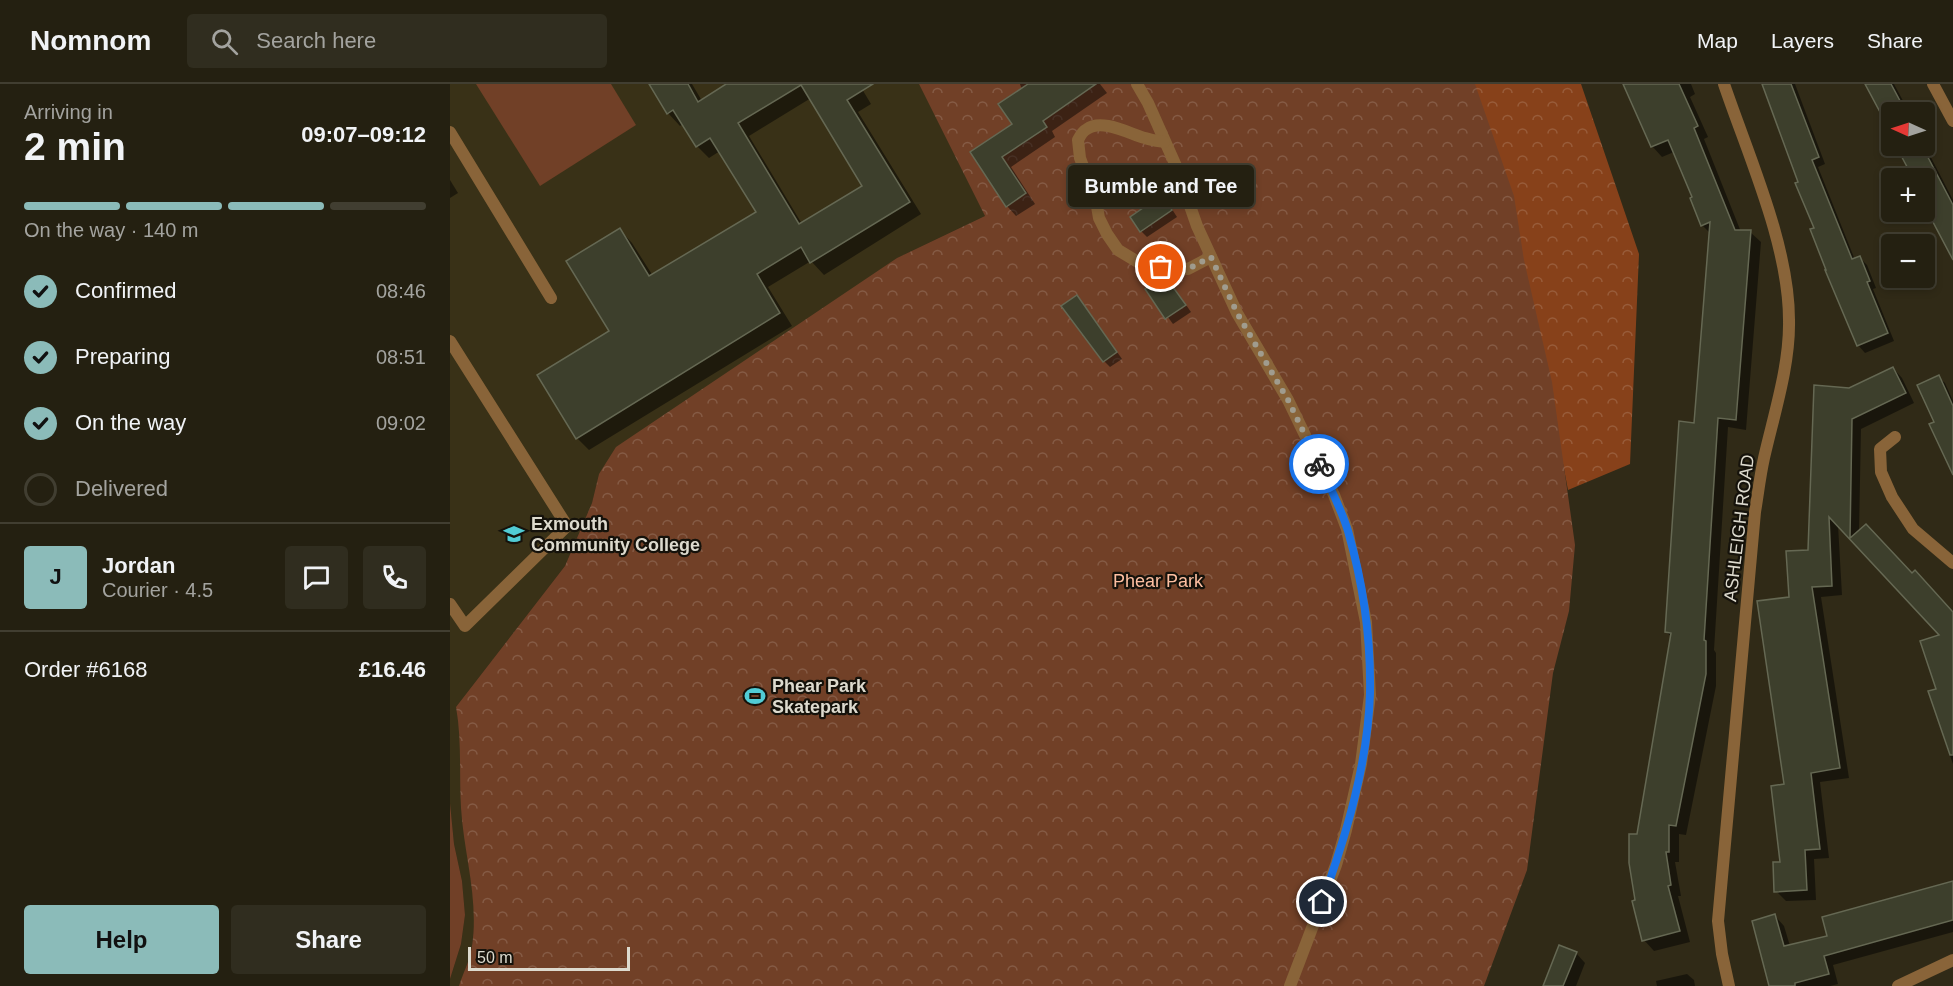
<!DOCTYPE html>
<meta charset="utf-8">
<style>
:root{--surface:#242011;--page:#302d1f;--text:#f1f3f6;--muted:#a3a39f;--line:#413e31;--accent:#8bbbb9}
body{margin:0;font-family:Arial,sans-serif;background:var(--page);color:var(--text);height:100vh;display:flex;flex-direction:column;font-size:22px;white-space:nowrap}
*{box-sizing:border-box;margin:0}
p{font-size:20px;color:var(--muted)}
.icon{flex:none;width:33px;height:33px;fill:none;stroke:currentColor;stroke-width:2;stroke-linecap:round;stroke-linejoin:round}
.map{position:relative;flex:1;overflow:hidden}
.drawer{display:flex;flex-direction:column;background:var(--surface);width:450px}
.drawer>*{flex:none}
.needle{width:39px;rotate:273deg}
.controls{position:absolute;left:1431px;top:18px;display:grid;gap:12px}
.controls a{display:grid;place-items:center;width:54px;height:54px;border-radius:6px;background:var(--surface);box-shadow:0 3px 9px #0003,0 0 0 2px var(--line);font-size:30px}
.scale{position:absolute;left:18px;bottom:15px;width:162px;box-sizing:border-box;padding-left:6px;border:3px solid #dddace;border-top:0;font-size:16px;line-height:21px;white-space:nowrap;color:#dddace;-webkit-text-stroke:4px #15120b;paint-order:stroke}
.pin{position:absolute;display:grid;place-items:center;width:51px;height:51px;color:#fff;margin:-26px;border:3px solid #fff;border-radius:50%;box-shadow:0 2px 6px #0007}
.courier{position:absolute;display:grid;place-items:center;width:60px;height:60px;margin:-30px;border:4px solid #1a73e8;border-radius:50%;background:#fff;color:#222;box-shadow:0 2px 8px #0007}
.bubble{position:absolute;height:42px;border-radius:6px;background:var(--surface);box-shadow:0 3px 9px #0003,0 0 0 2px var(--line);font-size:20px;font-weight:700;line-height:42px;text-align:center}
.headline em{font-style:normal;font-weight:700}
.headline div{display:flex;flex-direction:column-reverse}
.headline{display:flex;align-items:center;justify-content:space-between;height:102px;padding:0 24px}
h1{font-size:39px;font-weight:700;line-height:45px}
.bar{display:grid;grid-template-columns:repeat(4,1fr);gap:9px 6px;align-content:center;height:72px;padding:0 24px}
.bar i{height:8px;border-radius:4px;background:var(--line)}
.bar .selected{background:var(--accent)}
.bar p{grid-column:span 4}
.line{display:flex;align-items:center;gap:15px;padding:0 24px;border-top:2px solid var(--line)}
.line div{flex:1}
.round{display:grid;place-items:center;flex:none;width:63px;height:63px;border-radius:6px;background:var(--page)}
ol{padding:0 24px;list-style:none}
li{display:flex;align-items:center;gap:18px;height:66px}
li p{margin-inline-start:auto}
li .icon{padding:6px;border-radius:50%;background:var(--accent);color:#111;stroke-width:4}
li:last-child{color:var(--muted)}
li i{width:33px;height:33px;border:3px solid var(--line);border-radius:50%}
.cta{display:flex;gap:12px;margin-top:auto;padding:12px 24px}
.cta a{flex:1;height:69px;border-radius:6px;background:var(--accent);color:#111;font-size:24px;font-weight:700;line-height:69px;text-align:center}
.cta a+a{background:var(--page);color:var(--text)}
header{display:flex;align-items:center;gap:36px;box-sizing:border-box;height:84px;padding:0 30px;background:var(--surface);border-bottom:2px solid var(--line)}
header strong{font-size:28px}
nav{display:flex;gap:33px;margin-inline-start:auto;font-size:21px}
.search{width:420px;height:54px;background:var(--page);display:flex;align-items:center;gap:15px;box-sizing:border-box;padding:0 21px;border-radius:6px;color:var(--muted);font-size:22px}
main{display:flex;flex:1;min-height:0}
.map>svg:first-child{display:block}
</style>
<header>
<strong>Nomnom</strong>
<div class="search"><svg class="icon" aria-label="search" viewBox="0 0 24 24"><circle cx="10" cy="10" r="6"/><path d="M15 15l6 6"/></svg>Search here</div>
<nav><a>Map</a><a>Layers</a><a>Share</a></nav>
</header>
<main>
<section class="drawer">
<div class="headline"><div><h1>2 min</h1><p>Arriving in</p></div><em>09:07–09:12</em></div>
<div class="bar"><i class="selected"></i><i class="selected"></i><i class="selected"></i><i></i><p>On the way · 140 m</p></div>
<ol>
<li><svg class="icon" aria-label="check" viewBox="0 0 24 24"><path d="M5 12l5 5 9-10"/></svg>Confirmed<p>08:46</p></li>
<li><svg class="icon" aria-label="check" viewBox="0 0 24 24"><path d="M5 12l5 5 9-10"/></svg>Preparing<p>08:51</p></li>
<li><svg class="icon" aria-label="check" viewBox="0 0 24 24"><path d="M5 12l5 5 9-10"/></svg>On the way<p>09:02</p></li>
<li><i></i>Delivered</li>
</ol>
<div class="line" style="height:108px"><b class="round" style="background:var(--accent);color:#111">J</b><div><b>Jordan</b><p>Courier · 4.5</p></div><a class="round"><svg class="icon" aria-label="chat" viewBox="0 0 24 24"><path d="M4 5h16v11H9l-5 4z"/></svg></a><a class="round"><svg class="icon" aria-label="phone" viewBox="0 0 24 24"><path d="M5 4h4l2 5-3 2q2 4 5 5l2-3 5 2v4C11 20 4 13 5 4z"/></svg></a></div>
<div class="line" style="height:78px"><div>Order #6168</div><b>£16.46</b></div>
<div class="cta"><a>Help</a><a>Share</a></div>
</section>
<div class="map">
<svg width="1503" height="902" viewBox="0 0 1503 902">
<defs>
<pattern id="forest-crowns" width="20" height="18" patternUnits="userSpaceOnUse" patternTransform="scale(1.5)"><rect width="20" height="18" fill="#87411a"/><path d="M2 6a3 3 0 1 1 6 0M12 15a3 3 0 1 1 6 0" fill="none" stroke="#985c3a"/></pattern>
<pattern id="park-crowns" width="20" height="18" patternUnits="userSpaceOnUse" patternTransform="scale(1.5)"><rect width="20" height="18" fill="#714027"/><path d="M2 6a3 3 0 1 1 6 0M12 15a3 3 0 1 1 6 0" fill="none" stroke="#855b45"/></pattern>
</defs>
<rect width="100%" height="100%" fill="#302a17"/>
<path fill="#393117" d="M0,0H469L535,132L447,174L149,390L142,419L115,482L6,623L10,645L11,723L25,827L22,864L10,902H0V895L11,860L15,831L12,797L4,760L0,719Z"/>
<g fill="#714027">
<path d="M26,0H161L186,41L90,102Z"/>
<path d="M0,719L4,760L12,797L15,831L11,860L0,895Z"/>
</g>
<path fill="url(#forest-crowns)" d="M1010,0H1131L1189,170L1180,380L1118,406L1092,269Z"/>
<path fill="url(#park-crowns)" d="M469,0H1025L1064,112L1074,176L1102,298L1125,461L1119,527L1103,589L1077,786L1034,902H9C13,889 20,876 22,862C29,815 14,771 11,724C9,690 12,656 6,623L115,482L142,419L149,390L166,363L447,174L535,132Z"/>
<g fill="#0007" fill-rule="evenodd">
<path d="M201,0H242L252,17L279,0H409L421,20L408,28L471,130L374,191L361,177L318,203L342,242L139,366L127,354L161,247L170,146L182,159L203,192L308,128L270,67L259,74L247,62L233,40L230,42L218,29ZM361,14L414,102L352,140L299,52Z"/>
<path d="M570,0H650L657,9L602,47L605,53L561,83L585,120L566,132L557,122L522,69L564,41L572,6Z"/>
<path d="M1174,0H1241L1245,10L1240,13L1258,53L1254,55L1291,148H1300L1311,158L1296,346L1278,343L1264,566L1266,569V602L1236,751L1229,750V778H1225L1231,812H1228L1240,858L1204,867L1194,856L1187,818L1188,751L1222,553L1216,548L1245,341L1261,150L1252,141L1244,114L1224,68L1212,73L1202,62Z"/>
<path d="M1314,0H1345L1375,80L1368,83L1405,176L1410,174L1417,181L1426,204L1423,205L1444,257L1415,269L1408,261Z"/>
<path d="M1417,0H1444L1459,28H1442V50Z"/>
<path d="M1474,60L1503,116V174L1474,94H1464L1447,62H1474Z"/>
<path d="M0,96L8,109L0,114Z"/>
<path d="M718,119L727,133L697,153L691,147Z"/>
<path d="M717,194L741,228L723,240L698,206Z"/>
<path d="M633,219L672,275L660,283L654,277Z"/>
<path d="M1443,284L1452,294L1464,319L1411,345L1409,448L1462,491L1503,529V680L1494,655H1496L1488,605L1491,552L1388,441L1392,511L1371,513L1399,694L1370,698L1379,774L1364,775L1366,816L1336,817L1326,807L1331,779L1336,701L1341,514L1359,467L1399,306Z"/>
<path d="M1488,293L1495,299L1503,317V386L1486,339Z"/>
<path d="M1503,799V848L1383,881L1388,900L1380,902H1321L1325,832L1334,842L1340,862L1379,853Z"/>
<path d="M1126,869L1135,879L1126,902H1094Z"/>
<path d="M1237,890L1244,896L1245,902H1207L1206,897Z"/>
</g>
<g fill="#3d3f2c" stroke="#656853" stroke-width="1.5" fill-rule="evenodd">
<path d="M199,0H238L248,18L276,0H423L397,16L460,118L360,179L351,163L307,190L330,229L126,355L87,291L159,247L116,177L170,144L199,192L306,128L260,54L246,63L223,26L217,30ZM351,1L412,102L349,140L288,39Z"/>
<path d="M578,0H646L593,37L597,43L552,73L576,109L556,123L520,68L562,40L548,20Z"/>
<path d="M1173,0H1229L1248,42L1244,44L1285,146H1301L1286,336L1268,334L1254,556L1256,557V590L1226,742L1219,741V768H1216L1221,801L1218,802L1230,847L1192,857L1182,817L1185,816L1179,779V750H1187L1221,549L1215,548L1229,337L1244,339L1260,138L1251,142L1240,114L1242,113L1218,56L1201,63Z"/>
<path d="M1312,0H1341L1369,73L1362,76L1402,175L1410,172L1420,197L1417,198L1438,249L1407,262L1375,186H1376L1360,145L1364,144L1345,99L1348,98Z"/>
<path d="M1415,0H1441L1456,28H1430Z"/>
<path d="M1446,62H1472L1503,121V176L1474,121V94H1463Z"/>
<path d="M712,111L722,126L690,148L680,133Z"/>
<path d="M715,192L736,221L715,235L695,205Z"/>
<path d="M627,211L667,268L653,278L611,222Z"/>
<path d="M1443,283L1456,309L1402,335L1400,454L1416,440L1462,489L1465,486L1503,528V671H1500L1478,607L1486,605L1470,557L1489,551L1379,433L1382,502L1362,503L1390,684L1361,689L1370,765L1355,766L1357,806L1324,808L1323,778H1330L1321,702L1334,700L1307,517L1339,513L1336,467L1358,466L1364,301L1399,304Z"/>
<path d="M1489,291L1503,322V391L1479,340L1484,338L1467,301Z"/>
<path d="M1503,797V836L1374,872L1379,890L1345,899V902H1319L1302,837L1325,830L1334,862L1377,852L1372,833Z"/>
<path d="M1109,861L1127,868L1113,902H1093Z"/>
</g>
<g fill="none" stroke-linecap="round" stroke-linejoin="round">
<g stroke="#896439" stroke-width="12">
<path d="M687,0L698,19L726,82L747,142L787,229L838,316L884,411L897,445L916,538L920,611L911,680L896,746L886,781L840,902"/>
<path d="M0,48L101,214"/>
<path d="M714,58C708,57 701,56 695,54C680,50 652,34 637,45C633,47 630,52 628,56L630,74L646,117L649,134L657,150L668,166L693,181L711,183L738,185L761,173"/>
<path d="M0,257L117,442L15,542L0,520"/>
</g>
<g stroke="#896439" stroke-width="12">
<path d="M1274,0C1298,71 1339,161 1339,236C1340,281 1324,330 1314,374C1310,392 1308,410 1305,428L1268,837L1272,870L1279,902"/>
<path d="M1483,0L1503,37"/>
<path d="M1445,353L1430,365L1431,388L1442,413L1463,445L1503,479"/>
</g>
<path stroke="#896439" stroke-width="12" d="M1448,902L1503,876"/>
</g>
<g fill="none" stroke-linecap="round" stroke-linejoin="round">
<path stroke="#a09c8e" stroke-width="6" stroke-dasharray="0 10.8" d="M711,183L738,185L761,173L787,229L838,316L869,380"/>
<path stroke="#1a73e8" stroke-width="8" d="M869,380C879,401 891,424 898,447C913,499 921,555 920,609C918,680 896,752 872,818"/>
</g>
<defs>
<g id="school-bare" transform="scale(1.62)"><path d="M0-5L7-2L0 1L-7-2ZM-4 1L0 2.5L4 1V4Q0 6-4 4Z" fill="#51ccd5" stroke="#15120b" stroke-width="2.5" paint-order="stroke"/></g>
<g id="stadium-bare" transform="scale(1.62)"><path d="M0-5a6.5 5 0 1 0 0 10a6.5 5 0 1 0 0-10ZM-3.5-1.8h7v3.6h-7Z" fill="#51ccd5" stroke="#15120b" stroke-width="2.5" paint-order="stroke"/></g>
</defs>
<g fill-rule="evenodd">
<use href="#school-bare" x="64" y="450"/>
<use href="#stadium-bare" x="305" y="612"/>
</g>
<g text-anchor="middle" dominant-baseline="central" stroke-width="4.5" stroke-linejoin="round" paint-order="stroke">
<g font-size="18" font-weight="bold" fill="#dddace" stroke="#15120b" text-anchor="start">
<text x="81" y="440">Exmouth<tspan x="81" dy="21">Community College</tspan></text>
<text x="322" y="602">Phear Park<tspan x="322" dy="21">Skatepark</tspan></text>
</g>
<g font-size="18" fill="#dddace" stroke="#15120b">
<text transform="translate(1289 444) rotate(-83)">ASHLEIGH ROAD</text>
</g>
<g font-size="18" fill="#febfa1" stroke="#15120b">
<text x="708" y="497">Phear Park</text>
</g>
</g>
</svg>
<div class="controls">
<a><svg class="needle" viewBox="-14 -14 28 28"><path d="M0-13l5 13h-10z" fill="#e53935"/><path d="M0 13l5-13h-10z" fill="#a3a39f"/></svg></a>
<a>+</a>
<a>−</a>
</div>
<div class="scale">50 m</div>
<div class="pin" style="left:711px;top:183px;background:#ea580c"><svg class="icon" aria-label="bag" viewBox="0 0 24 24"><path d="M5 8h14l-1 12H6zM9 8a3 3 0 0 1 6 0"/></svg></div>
<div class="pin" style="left:872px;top:818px;background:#1f2937"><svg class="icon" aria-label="home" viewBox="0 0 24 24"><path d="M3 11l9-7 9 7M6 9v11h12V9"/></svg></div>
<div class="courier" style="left:869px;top:380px"><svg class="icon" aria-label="bike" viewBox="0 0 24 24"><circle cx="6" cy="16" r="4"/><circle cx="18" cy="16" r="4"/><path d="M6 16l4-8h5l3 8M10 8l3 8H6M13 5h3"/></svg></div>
<div class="bubble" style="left:618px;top:81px;width:186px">Bumble and Tee</div>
</div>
</main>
